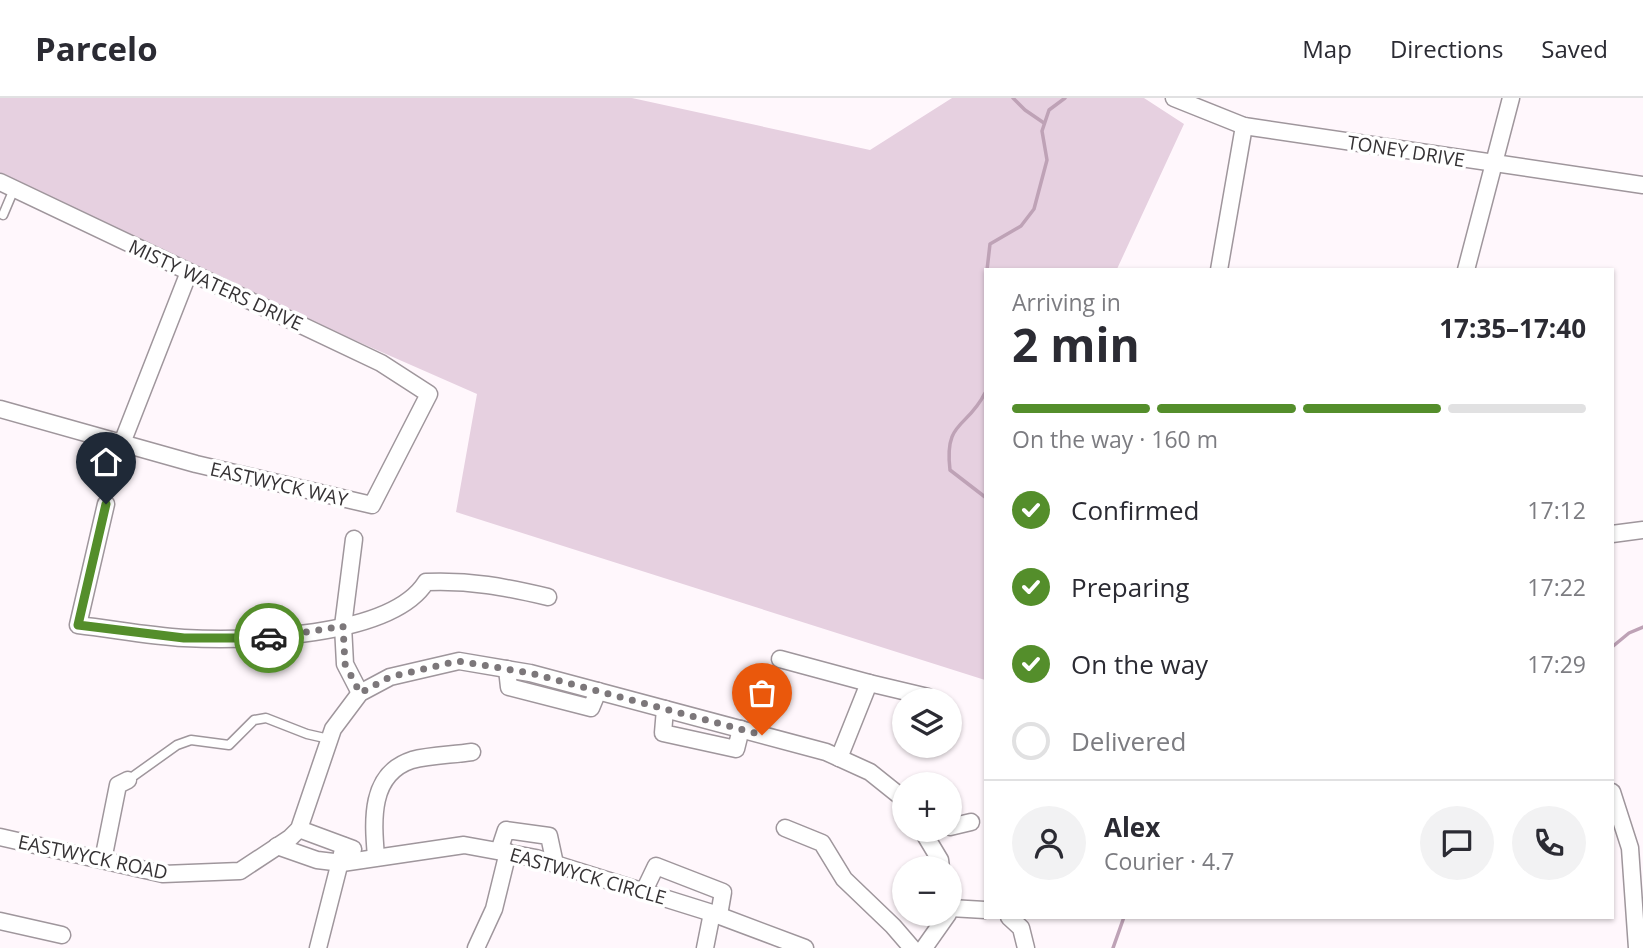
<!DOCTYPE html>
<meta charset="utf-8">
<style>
:root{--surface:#fff;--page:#f2f2f3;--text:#2b2b33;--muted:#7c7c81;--line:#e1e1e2;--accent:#548e2b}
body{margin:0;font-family:"Open Sans",sans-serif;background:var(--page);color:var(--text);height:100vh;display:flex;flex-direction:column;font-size:26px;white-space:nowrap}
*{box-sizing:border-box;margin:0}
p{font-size:23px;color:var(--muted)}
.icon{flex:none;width:38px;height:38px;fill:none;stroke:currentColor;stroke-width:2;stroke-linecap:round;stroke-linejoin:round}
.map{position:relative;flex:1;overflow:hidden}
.sheet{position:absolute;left:984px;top:170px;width:630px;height:651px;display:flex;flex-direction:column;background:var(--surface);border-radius:0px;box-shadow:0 2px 5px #0004}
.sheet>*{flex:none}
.tools{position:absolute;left:892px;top:590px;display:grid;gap:14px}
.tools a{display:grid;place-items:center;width:70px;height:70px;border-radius:50%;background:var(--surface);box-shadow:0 2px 5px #0004;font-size:35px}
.pin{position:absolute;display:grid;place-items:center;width:60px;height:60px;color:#fff;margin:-72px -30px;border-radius:50% 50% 50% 0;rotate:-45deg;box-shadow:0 0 7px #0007}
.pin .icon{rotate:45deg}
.courier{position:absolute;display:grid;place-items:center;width:70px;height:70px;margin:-35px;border:5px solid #548e2b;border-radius:50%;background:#fff;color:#222;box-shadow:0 2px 9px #0007}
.overview em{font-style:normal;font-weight:700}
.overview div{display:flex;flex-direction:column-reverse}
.overview{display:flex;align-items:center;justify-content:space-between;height:119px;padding:0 28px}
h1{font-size:46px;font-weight:700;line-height:52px}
.bar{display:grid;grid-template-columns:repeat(4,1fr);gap:10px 7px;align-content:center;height:84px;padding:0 28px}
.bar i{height:9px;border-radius:5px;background:var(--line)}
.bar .on{background:var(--accent)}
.bar p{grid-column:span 4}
.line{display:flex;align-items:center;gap:18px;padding:0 28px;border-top:2px solid var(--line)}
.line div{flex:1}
.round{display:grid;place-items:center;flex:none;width:74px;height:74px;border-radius:37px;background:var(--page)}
ol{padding:0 28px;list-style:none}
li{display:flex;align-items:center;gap:21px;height:77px}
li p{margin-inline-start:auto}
li .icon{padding:7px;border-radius:50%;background:var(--accent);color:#fff;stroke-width:4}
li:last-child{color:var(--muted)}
li i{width:38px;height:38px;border:4px solid var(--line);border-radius:50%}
header{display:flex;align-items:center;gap:42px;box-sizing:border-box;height:98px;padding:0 35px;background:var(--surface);border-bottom:2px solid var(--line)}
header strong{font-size:33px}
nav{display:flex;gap:38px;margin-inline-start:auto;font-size:24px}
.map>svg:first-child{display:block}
</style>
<header>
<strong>Parcelo</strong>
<nav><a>Map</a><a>Directions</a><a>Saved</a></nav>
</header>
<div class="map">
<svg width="1643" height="850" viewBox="0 0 1643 850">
<rect width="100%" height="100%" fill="#fff7fc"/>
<path fill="#e6d0e0" d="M0,0H632L870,52L952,0H1144L1184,26L1117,171L985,172V582L456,414L477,296L202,175L0,81Z"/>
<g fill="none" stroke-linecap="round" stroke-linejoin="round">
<g stroke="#bea2b6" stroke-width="3.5">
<path d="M1013,0L1025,12L1044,25"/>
<path d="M987,172L990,146L1021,128L1034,111L1047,62L1042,33L1049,12L1065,0"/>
<path d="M985,295C967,331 944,322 950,372L985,399"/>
<path d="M1612,549L1629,535L1643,529"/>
<path d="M1113,850L1124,819"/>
</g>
<g stroke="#9f969c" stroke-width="11">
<g id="service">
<path d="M3,117L14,91"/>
<path d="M128,682L177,647L191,642L229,647L254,622L266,620L307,636L329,641"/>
</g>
</g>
<g stroke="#9f969c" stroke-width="19">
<g id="minor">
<path d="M1174,0L1244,28L1643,87"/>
<path d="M0,84L381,265L429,296L372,407L196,366L0,311"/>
<path d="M1219,172L1244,28"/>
<path d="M1466,172L1511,0"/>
<path d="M122,345L189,174"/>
<path d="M106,406L78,527C113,531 149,538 184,540C244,543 391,540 426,484C470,482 505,489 548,499"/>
<path d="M1612,436L1643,432"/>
<path d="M354,441L343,528L345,566L360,595"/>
<path d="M780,561L869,585"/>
<path d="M507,571L509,589L591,610L598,593"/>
<path d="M665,611L663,635L736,651L741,631"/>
<path d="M839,660L869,585L928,599"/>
<path d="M1612,694L1630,750L1637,850"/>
<path d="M950,729L971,724"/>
<path d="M785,730L822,745L844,781L893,828L912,850"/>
<path d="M299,731L353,751"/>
<path d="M922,732L940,762L941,770"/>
<path d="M0,739L163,776L240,773L290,740L299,731L333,631L360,595L390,579L459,563L530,575L826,654L870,674L905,702"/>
<path d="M277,748L317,762L342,765L464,747L536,760L712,815L805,850"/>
<path d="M499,753L506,732L549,738L555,766"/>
<path d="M376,759C373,723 369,676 412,662C431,657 453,657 472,654"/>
<path d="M103,762L118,687L128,682"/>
<path d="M644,793L656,768L723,794L719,817"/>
<path d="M950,810L985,812"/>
<path d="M1009,819L1021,830L1026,850"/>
<path d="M0,823L62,837"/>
<path d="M318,850L344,748"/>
<path d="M476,850L494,811L508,754"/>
<path d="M705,850L712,815"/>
<path d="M924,850L948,816"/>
</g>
</g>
<use href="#service" stroke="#fff" stroke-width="8"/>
<use href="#minor" stroke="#fff" stroke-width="16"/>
</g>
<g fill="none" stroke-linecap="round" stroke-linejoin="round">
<path stroke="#7c777a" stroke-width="7" stroke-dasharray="0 12.6" d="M269,540L343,528L345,566L360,595L390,579L458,563L530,575L762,637"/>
<path stroke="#548e2b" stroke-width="9" d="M106,406L78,527L184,540H269"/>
</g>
<g text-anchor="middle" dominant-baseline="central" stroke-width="7" stroke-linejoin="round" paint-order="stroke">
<g font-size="19" fill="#353234" stroke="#fff">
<text transform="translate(1406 53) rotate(9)">TONEY DRIVE</text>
<text transform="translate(216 187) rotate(25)">MISTY WATERS DRIVE</text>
<text transform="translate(279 386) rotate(13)">EASTWYCK WAY</text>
<text transform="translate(93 759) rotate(12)">EASTWYCK ROAD</text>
<text transform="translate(588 778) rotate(16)">EASTWYCK CIRCLE</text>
</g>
</g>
</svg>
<div class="tools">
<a><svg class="icon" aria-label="layers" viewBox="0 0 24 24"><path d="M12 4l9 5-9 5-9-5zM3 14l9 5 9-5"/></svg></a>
<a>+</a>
<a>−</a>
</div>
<div class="pin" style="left:762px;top:637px;background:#ea580c"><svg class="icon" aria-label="bag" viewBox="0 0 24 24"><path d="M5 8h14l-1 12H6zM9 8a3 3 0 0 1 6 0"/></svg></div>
<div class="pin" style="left:106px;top:406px;background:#1f2937"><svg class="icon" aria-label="home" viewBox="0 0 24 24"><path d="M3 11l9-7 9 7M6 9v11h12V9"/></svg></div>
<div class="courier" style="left:269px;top:540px"><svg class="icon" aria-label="car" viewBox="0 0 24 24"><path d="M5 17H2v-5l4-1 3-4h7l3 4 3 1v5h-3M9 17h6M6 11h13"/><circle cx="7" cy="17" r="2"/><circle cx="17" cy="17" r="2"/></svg></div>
<section class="sheet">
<div class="overview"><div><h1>2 min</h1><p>Arriving in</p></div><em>17:35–17:40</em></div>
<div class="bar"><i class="on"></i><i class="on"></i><i class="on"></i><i></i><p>On the way · 160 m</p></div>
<ol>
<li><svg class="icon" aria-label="check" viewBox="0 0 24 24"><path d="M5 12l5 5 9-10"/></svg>Confirmed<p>17:12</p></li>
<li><svg class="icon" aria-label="check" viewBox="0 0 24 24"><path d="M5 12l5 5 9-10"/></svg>Preparing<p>17:22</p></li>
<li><svg class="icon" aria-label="check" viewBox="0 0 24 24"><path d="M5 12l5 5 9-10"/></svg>On the way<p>17:29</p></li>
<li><i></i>Delivered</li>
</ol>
<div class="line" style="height:126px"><a class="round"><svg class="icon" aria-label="person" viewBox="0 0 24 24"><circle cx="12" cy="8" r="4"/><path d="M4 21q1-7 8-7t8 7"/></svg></a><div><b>Alex</b><p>Courier · 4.7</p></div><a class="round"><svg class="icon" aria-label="chat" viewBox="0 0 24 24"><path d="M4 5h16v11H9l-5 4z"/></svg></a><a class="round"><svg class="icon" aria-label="phone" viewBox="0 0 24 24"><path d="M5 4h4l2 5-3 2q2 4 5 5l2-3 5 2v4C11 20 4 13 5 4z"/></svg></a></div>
</section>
</div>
